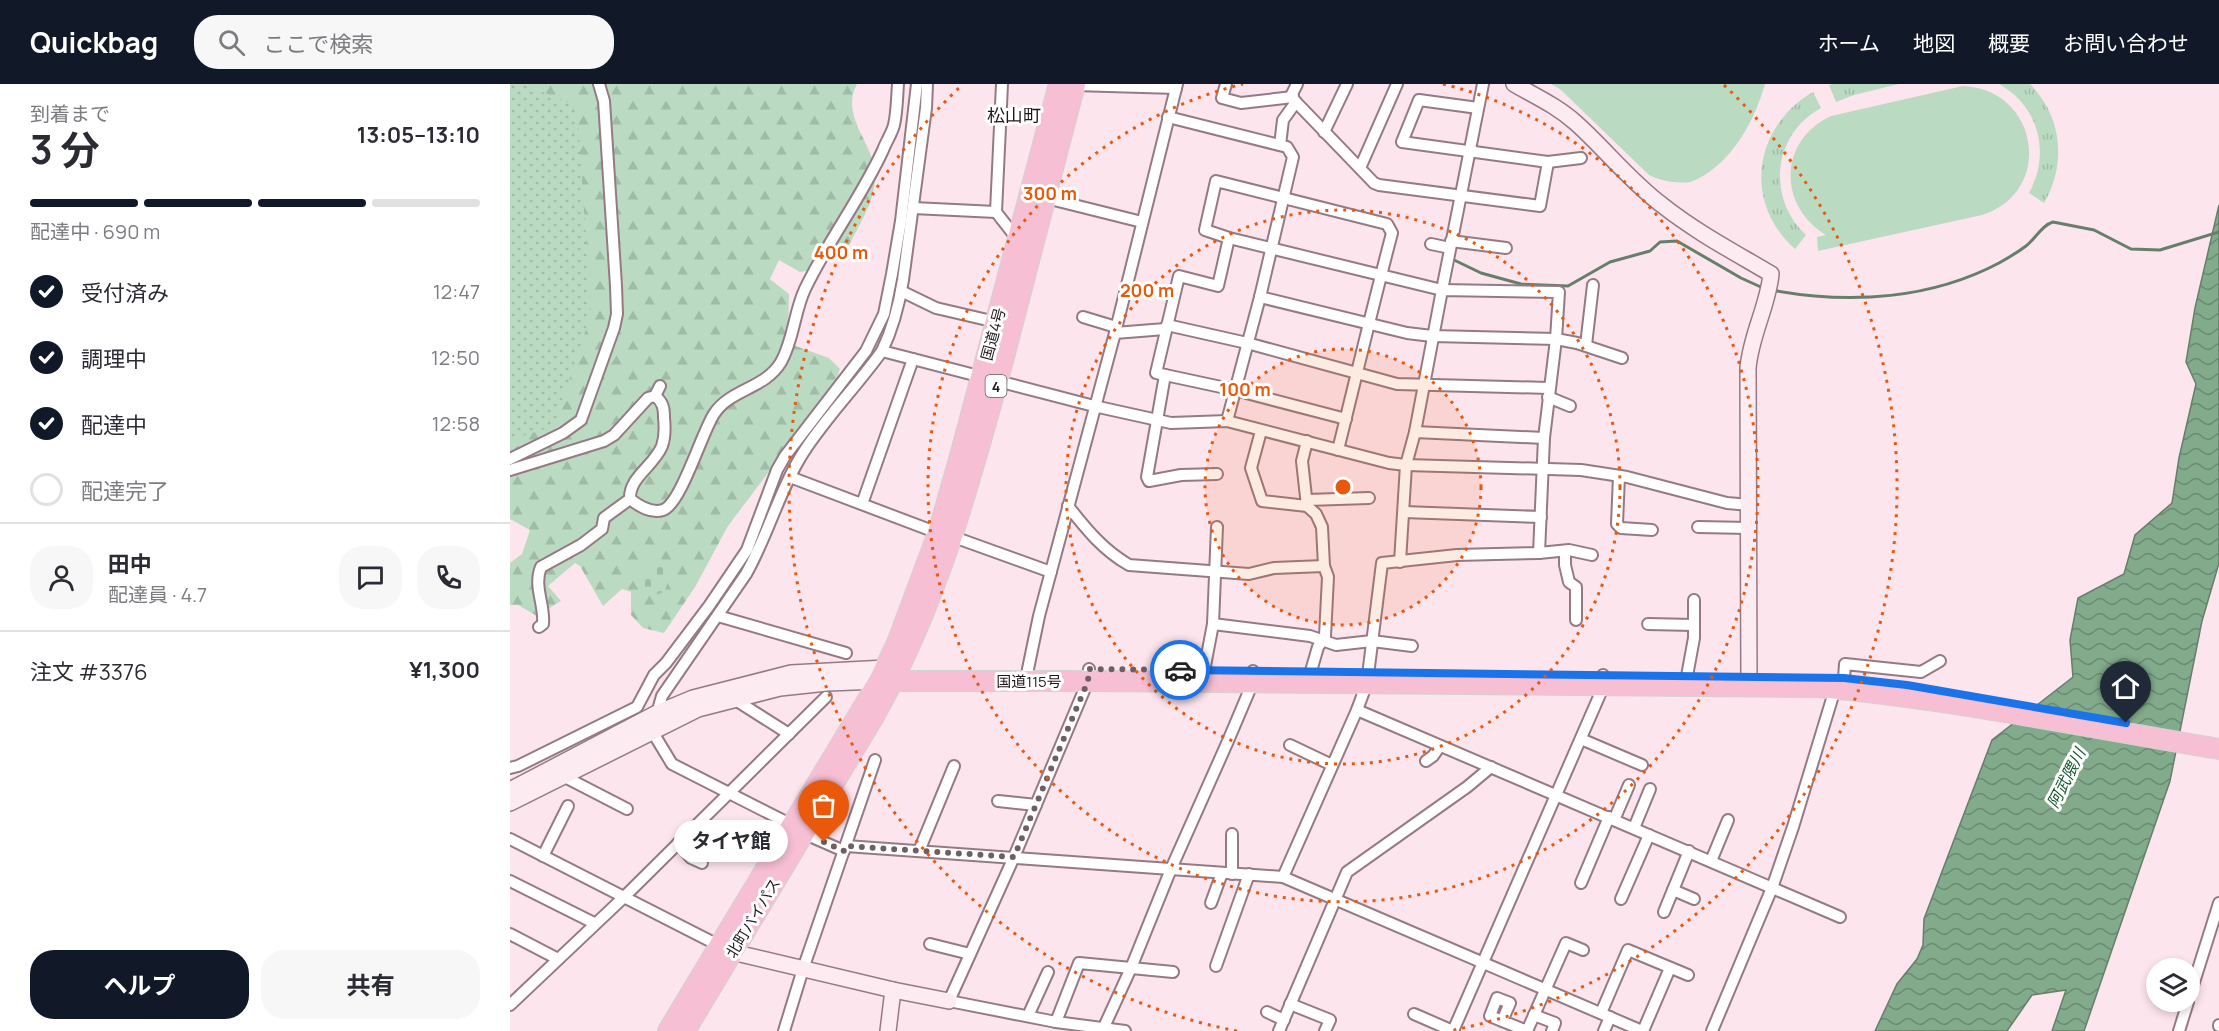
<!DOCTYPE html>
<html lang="ja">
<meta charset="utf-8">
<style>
:root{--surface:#fff;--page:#f7f7f7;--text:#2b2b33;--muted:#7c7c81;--line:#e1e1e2;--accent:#111827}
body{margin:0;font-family:Manrope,"Noto Sans JP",sans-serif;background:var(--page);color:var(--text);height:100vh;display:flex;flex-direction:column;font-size:22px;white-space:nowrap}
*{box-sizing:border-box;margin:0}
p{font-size:20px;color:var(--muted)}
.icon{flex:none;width:33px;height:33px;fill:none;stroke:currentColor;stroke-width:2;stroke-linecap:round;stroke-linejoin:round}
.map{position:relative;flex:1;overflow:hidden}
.sheet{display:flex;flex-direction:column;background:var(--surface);width:510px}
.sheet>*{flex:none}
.buttons{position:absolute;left:1636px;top:874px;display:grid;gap:12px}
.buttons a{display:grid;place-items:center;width:54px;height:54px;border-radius:50%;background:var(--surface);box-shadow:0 3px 9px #0003;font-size:30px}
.pin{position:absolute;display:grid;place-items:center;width:51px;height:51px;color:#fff;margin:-62px -26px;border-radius:50% 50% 50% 0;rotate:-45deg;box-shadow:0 0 6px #0007}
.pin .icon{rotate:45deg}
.courier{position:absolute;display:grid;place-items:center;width:60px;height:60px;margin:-30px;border:4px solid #1a73e8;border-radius:50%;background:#fff;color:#222;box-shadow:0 2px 8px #0007}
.bubble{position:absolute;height:42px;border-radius:21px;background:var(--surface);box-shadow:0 3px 9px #0003;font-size:20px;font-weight:700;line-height:42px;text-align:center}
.headline em{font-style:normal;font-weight:700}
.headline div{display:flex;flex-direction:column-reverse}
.headline{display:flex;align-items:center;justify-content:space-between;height:102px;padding:0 30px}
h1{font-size:39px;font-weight:700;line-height:45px}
.bar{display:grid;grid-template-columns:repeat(4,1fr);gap:9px 6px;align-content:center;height:72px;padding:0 30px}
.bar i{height:8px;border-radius:4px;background:var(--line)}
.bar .on{background:var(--accent)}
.bar p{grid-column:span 4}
.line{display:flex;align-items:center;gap:15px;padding:0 30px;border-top:2px solid var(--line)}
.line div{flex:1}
.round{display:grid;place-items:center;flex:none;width:63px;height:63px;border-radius:24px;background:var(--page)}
ol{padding:0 30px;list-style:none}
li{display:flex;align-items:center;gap:18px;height:66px}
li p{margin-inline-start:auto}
li .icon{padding:6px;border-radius:50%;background:var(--accent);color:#fff;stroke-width:4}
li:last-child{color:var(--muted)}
li i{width:33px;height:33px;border:3px solid var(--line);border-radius:50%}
.cta{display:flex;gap:12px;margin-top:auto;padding:12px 30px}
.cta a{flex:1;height:69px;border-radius:24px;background:var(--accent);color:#fff;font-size:24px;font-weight:700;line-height:69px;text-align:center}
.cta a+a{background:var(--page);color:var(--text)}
header{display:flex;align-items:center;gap:36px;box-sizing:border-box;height:84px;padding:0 30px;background:var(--accent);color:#fff}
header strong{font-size:28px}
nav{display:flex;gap:33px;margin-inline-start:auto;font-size:21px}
.search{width:420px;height:54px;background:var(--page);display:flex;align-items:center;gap:15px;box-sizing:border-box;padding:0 21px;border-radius:24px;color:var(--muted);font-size:22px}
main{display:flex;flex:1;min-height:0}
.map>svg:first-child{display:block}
</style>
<header>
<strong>Quickbag</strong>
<div class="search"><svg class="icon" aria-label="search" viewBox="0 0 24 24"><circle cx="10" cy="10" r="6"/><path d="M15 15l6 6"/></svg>ここで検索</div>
<nav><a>ホーム</a><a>地図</a><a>概要</a><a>お問い合わせ</a></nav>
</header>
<main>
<section class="sheet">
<div class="headline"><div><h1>3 分</h1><p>到着まで</p></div><em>13:05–13:10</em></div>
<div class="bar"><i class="on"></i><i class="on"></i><i class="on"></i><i></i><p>配達中 · 690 m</p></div>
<ol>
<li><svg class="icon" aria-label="check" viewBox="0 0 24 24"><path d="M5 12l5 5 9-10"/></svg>受付済み<p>12:47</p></li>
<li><svg class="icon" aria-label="check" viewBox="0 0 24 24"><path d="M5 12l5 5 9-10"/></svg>調理中<p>12:50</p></li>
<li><svg class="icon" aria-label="check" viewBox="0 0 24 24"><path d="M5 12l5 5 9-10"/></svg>配達中<p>12:58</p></li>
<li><i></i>配達完了</li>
</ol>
<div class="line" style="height:108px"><a class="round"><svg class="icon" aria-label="person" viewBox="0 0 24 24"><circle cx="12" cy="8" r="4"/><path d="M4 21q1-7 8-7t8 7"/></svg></a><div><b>田中</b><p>配達員 · 4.7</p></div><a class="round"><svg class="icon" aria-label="chat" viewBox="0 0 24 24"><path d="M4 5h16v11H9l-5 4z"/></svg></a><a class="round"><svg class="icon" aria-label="phone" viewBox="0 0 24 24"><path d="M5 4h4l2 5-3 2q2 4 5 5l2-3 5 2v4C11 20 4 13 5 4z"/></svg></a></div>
<div class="line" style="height:78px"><div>注文 #3376</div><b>¥1,300</b></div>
<div class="cta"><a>ヘルプ</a><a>共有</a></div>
</section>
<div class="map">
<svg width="1709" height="947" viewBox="0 0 1709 947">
<defs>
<pattern id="grass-tufts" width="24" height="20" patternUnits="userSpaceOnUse" patternTransform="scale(1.5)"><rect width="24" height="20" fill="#badbc2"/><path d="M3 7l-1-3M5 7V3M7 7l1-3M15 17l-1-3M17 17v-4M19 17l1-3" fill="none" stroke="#a0bba6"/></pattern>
<pattern id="forest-firs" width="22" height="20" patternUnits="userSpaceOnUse" patternTransform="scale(1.5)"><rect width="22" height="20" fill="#badbc2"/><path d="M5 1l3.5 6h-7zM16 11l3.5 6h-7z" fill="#a0bba6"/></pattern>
<pattern id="cemetery-stones" width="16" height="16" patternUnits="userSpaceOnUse" patternTransform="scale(1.5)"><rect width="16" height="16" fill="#badbc2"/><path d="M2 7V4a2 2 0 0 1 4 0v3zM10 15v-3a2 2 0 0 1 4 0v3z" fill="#a0bba6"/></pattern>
<pattern id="park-dots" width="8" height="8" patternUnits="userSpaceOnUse" patternTransform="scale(1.5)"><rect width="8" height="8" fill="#badbc2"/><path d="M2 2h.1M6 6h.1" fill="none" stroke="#a0bba6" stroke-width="1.8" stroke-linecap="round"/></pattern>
<pattern id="water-waves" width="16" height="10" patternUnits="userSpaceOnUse" patternTransform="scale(1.5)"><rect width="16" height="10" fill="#82ab8c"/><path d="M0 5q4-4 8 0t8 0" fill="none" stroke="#6a8a72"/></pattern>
</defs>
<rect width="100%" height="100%" fill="#fde5ee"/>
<g fill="url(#grass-tufts)">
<path d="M1323,0H1389L1344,11L1326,18L1319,1Z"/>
<path d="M1489,0H1520C1552,32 1557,80 1534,119L1519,109C1541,70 1529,22 1489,0Z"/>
<path d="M1303,8L1311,24C1263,50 1256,114 1296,151L1285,165C1232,118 1244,42 1303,8Z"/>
</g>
<path fill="url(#forest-firs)" d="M0,0H347C329,33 366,61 365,92C365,118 350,139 339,161L312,170L301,186L290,188L269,176L260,195L279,210L278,250L280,260L319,274L330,285L326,296L285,353L218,442L185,503L154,549L133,544L121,531V508L112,505L93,522L70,482L65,479L38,502L51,517L27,532L8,521H0V479L12,470L20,446L0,435Z"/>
<path fill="url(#cemetery-stones)" d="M148,474L158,478L162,483C160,488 157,503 155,506C146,516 131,507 126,498L130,491Z"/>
<path fill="url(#park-dots)" d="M0,0H13L67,22L81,230L44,342L0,356Z"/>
<g fill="#badbc2">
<path d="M1041,0H1255C1245,35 1225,73 1193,92C1189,94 1184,97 1180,98C1167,100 1151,97 1139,91L1050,5Z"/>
<path d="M1453,2C1529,5 1545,108 1472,131L1308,167L1307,153L1316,151C1267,121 1269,56 1321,32Z"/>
</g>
<path fill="url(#water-waves)" stroke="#657f6a" stroke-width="1.5" d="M1709,121V479L1692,537L1660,697L1574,947H1542L1556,906L1522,911L1497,947H1365L1387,900L1407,875L1413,861L1414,835L1482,656L1563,593L1560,556L1568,514L1614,490L1625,451L1662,419L1669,374L1686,300L1676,278L1685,224Z"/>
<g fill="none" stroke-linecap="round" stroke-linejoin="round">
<g stroke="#657f6a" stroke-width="3">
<path d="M942,175L971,189L1011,200L1058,202L1100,178L1140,167L1150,158L1167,157L1231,194L1253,204"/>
<path d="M1267,207C1342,220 1421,215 1489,179C1498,174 1508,168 1516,162C1525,155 1532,141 1543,138L1584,146L1621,165L1650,166L1709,148"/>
</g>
<g stroke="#957a84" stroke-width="14">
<g id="street">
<path d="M492,0L486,128L508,156"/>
<path d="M716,0L712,14L731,19L783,13"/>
<path d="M787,0L782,10L784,16L864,99L869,101L1030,122L1038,78"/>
<path d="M565,1L666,4"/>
<path d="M968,24L909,16L892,58L1038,78L1071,74"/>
<path d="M658,33L777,63L783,73L750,213L717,337"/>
<path d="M814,48L837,0"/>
<path d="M770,61L773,36L786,18"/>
<path d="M850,84L887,0"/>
<path d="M536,114L632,138"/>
<path d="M403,124L486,128"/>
<path d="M719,154L708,202L669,192L646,289L725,306L836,335"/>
<path d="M941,157L996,164"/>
<path d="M921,160L940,164"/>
<path d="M391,207L426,224L486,238"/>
<path d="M750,213L897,249L922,252L1046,255L1067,259L1112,274"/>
<path d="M573,233L606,243"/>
<path d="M657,241L737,259L887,300L1039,304"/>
<path d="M605,249L655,245"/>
<path d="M1076,261L1083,201"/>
<path d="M372,267L584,322L661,339L717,337L879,379L896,381L1071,386L1117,393L1217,419L1240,421"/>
<path d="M655,291L637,393L639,397L671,391L707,390"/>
<path d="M1038,313L1060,322"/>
<path d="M751,347L741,384L752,417L797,422L792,377L797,357"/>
<path d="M905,348L1034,354"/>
<path d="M828,366C846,293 863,221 882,149L877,140L706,97L695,146L719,154L932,206L973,0"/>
<path d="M0,375L53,349L71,336L104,244L107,230L106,202L94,17L89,0"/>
<path d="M0,386L94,357L104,351L138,314L145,312L150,302"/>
<path d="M1109,392L1107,440L1111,444L1142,446"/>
<path d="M280,393L428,449"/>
<path d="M120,415C129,422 141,430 153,426C171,420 192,348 204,330C220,305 255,305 271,278C284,255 284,228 295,205C318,157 351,114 373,66C376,58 382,49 384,41C387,28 387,13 388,0"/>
<path d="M797,416L859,414"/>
<path d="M352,420L403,275"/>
<path d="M558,422C576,445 593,466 619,481L739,490L764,484L814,482"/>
<path d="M797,422L806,430L812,443L814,482L818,493L815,552L808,563L801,587"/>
<path d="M894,428L1031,433"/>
<path d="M1188,443L1239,444"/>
<path d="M441,452L541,488"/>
<path d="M1055,467V481L1059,498L1066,503V536"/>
<path d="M890,478L896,381L905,348L932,206L1049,208L1046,255L1034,354L1029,469"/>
<path d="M208,532L336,569"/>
<path d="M703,540L800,552L826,561L862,557L902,562"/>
<path d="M1138,540L1184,541"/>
<path d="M29,543L33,540C35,521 23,502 31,483L71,461L92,445L94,434L120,415C119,393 144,382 152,362C155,353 155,343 154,334C154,324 153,318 145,312"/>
<path d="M518,585L529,532L605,249L667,0"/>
<path d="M579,585L578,597L504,773L439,917L546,938L615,947"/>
<path d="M694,587L703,540L707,443"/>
<path d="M1177,592L1184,554V516"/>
<path d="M1334,594L1335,580L1411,588L1430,577"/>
<path d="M224,615L279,650"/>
<path d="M847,626L1330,833"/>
<path d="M1071,655L1132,681"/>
<path d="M780,661L822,681"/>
<path d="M916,677L923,672L930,662"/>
<path d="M0,684L8,682L127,623L144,591L156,579L199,522L237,466L267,386L275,372L356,267L374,230L382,190L391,137L407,0"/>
<path d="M53,692L117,725"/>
<path d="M488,717L526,721"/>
<path d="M1104,736L1119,701"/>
<path d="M282,741L162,680L142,647L152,612L236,490C258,451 269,407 293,369C316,333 347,302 372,267C383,244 389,221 393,196L416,24L417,0"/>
<path d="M1124,744L1140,705"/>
<path d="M295,750L334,767"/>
<path d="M0,755L208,861"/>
<path d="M168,759L181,774L192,779"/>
<path d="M336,762L773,793L1132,947"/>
<path d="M409,767L444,682"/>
<path d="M33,772L58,722"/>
<path d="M1201,777L1218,736"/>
<path d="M722,790V750"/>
<path d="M773,793L847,626L857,599L872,479L947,471L1029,469L1059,466L1082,471"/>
<path d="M0,797L84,839"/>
<path d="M1071,799L1099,733"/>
<path d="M1163,806L1184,815"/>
<path d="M1111,815L1139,751"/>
<path d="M701,819L712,789"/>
<path d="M1154,828L1179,767"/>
<path d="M0,850L48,875"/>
<path d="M420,860L460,870"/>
<path d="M706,882L739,790"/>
<path d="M1680,911L1709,819"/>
<path d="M780,920L820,936L815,947"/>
<path d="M0,921L113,814L316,613"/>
<path d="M757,928L774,936"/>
<path d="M1091,929L1118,866L1178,891"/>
<path d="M904,930L943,947"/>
<path d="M1024,931L1045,939L1042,947"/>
<path d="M518,932L538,888"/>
<path d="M992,937L1000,919L987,914L980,932L1017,947L1056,859L1073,866"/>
<path d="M546,938L569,879L663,888"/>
<path d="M1709,942V941"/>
<path d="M594,943L621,884L661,785L718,657L743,598V587"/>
<path d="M274,947L293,885L365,676"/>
<path d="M769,947L837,788L957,703L981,683"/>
<path d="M943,947L1091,608L1093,591"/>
<path d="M1094,947L1100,933"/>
<path d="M1133,947L1160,884"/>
<path d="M1202,947L1262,804L1283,743L1325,605"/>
<path d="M1669,947L1678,918"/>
</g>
</g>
<g stroke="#957a84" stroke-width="18">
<g id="secondary">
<path d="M1004,0C1025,12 1047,22 1066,39C1095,65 1120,97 1152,121C1186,148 1224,168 1261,190C1258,222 1241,250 1238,284L1239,603"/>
<path d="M0,706L147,629L183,614L281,589L376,584"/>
<path d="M0,719L188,625L270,604L317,599L369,597"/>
<path d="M214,864L222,868L383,906L439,917"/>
<path d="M378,947L383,906"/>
</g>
</g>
<g stroke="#d3d1d1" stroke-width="22">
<g id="highway">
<path d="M369,597H578L1308,603C1443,615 1576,643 1709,665"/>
<path d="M158,947L369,597L387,559L428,449L450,372L549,0"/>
<path d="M175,947L363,634C426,524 460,399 493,277C517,185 541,92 565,0"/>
</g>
</g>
<use href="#street" stroke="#fff" stroke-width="10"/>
<use href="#secondary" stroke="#fcecf2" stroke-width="15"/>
<use href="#highway" stroke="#f6bfd4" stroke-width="20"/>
</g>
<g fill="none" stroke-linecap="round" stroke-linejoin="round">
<path stroke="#6e5f65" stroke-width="6" stroke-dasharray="0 10.8" d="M314,758L334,767L336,762L504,773L578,597L579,585L670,586"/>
<path stroke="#1a73e8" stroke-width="8" d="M670,586L1334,594L1397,601L1616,639"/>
</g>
<circle cx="833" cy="403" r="138" fill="#e8590c" fill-opacity=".12"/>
<g fill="none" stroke="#e8590c" stroke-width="3" stroke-dasharray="3 6">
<circle cx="833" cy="403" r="138"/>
<circle cx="833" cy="403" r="277"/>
<path d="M933 0A415 415 0 1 1 733 0"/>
<path d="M727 947A554 554 0 0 1 452 1M1214 1A554 554 0 0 1 939 947"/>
</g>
<g text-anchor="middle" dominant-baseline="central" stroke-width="6" stroke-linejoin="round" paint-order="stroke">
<rect fill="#fff" stroke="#645d5f" stroke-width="1.5" x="475.5" y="291" width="21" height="22" rx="4.5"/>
<g font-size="14" font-weight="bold" fill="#21171b">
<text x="486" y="302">4</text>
</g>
<g font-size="15" fill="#21171b" stroke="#fff">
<text transform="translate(483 250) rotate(-75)">国道4号</text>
<text x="519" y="597">国道115号</text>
<text transform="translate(243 834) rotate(-59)">北町バイパス</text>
</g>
<g font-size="16" font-style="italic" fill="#13562d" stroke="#fff">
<text transform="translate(1556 694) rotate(-63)">阿武隈川</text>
</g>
<g font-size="18" fill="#21171b" stroke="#fff">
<text x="504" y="31">松山町</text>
</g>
</g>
<circle cx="833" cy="403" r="9" fill="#e8590c" stroke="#fff" stroke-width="3"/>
<g font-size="18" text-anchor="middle" font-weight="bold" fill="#e8590c" stroke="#fff" stroke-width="6" stroke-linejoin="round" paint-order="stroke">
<text x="540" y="116">300 m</text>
<text x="331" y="175">400 m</text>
<text x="637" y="213">200 m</text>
<text x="735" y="312">100 m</text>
</g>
</svg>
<div class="buttons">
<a><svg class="icon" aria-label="layers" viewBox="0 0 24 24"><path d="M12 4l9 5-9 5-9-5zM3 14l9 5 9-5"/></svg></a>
</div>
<div class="pin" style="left:314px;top:758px;background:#ea580c"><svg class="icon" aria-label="bag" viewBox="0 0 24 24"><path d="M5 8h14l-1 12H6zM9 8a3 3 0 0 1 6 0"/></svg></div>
<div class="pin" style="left:1616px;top:639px;background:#1f2937"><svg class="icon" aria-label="home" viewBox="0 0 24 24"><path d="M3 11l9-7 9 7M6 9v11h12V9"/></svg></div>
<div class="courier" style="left:670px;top:586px"><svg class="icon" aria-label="car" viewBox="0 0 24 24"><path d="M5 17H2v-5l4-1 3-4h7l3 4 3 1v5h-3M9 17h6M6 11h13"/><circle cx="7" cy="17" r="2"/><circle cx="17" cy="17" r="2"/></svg></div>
<div class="bubble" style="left:164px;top:736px;width:114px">タイヤ館</div>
</div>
</main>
